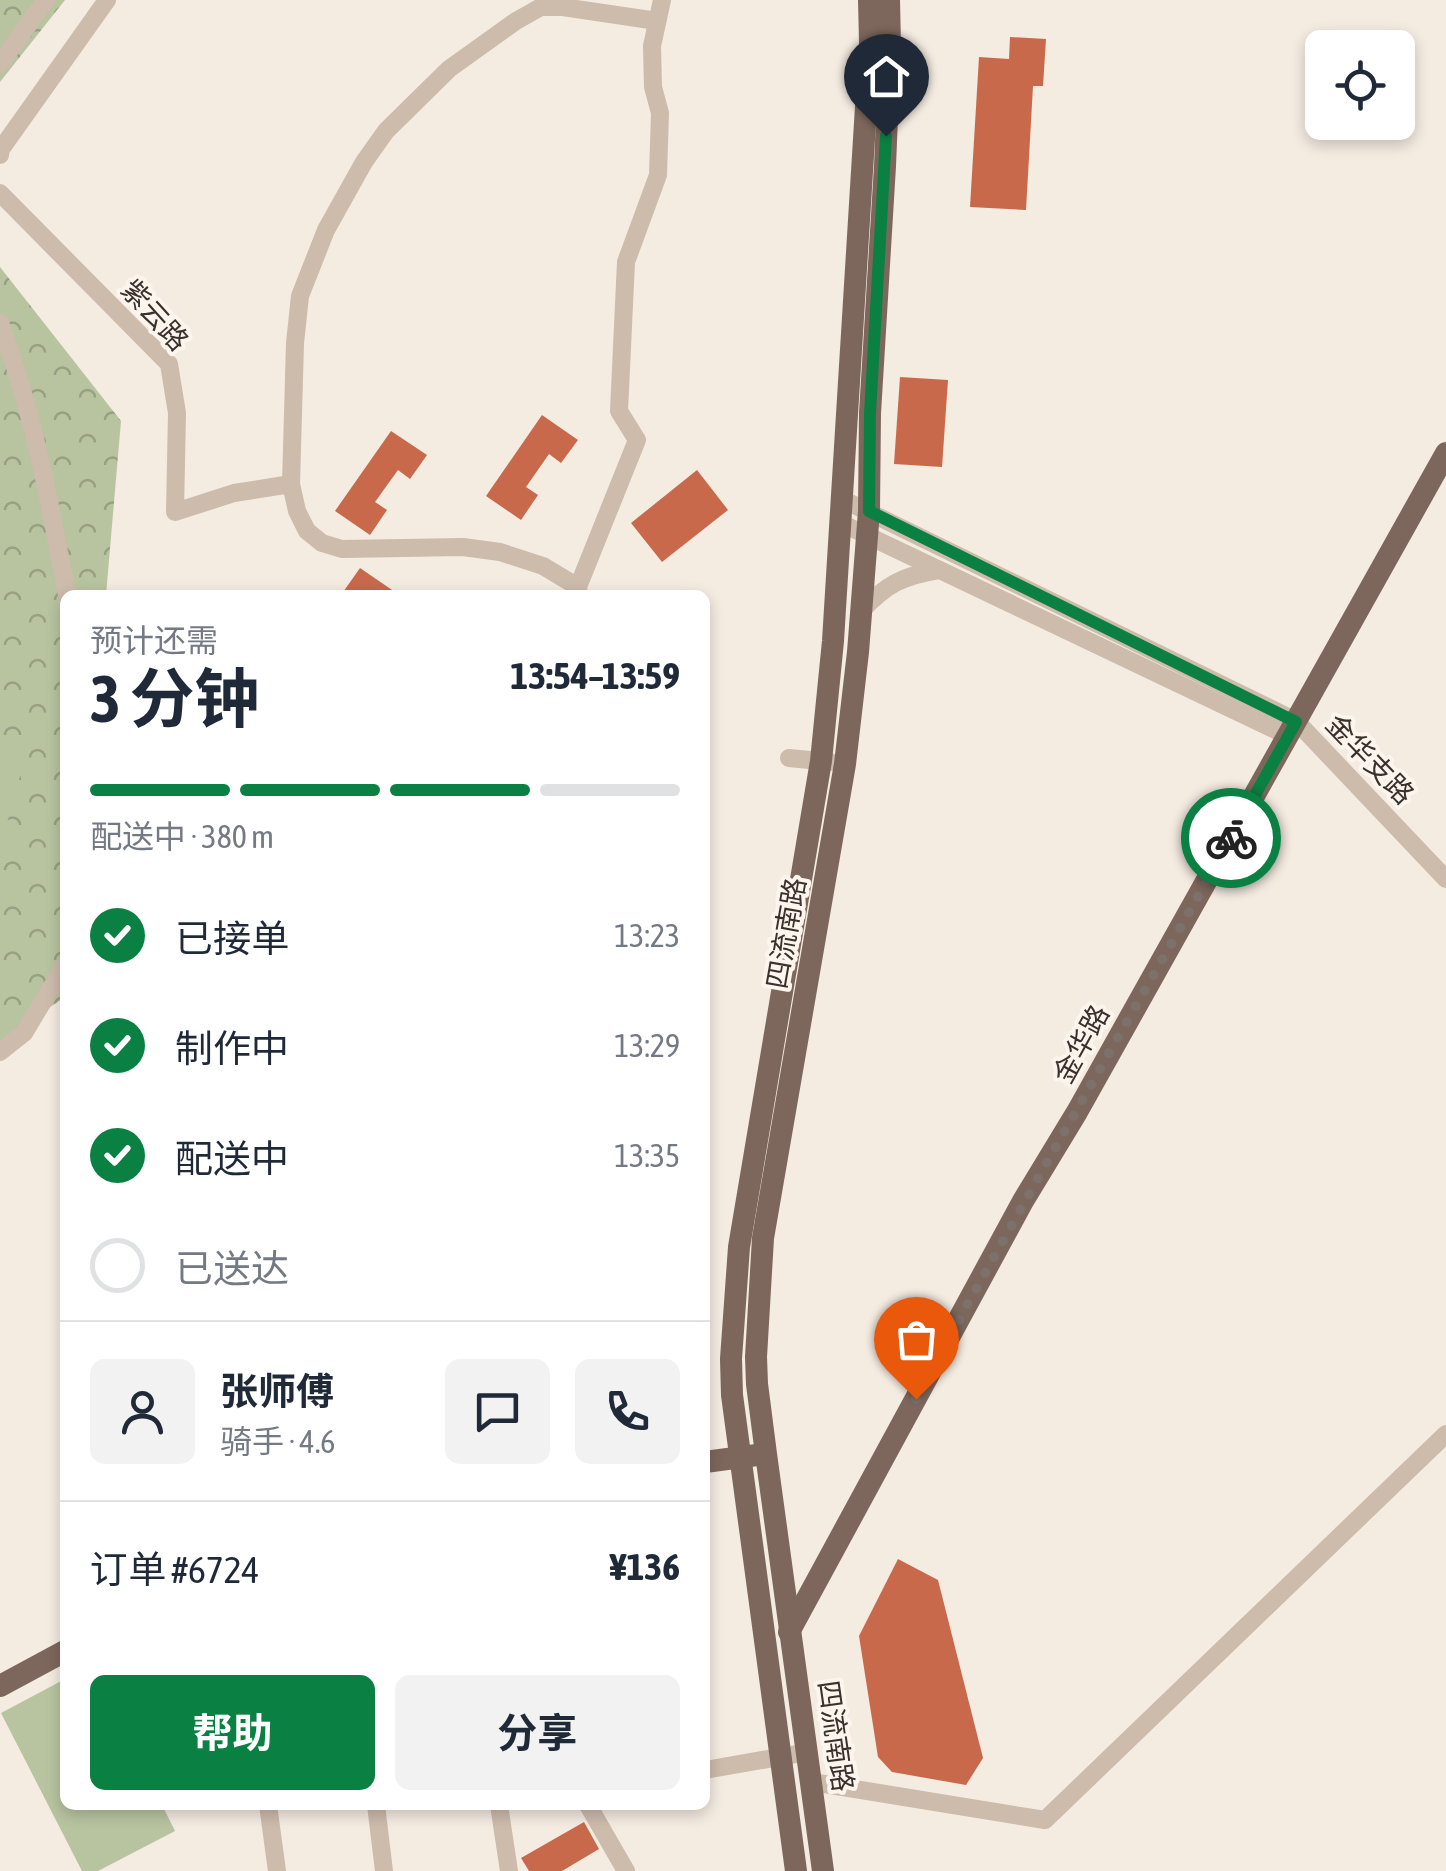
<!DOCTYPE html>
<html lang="zh">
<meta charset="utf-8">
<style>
:root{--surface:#fff;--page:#f2f2f3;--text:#1f2937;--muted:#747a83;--line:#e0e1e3;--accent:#0b8043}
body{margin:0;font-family:"Asap Condensed","Noto Sans SC",sans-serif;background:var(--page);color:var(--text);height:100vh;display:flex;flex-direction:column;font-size:38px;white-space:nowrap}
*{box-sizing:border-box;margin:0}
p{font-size:32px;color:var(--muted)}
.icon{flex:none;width:55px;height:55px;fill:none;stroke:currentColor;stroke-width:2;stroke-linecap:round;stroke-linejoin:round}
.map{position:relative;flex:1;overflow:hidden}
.details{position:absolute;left:60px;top:590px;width:650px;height:1220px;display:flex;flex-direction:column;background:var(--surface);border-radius:15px;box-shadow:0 5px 15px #0003}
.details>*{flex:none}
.fabs{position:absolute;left:1305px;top:30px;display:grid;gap:20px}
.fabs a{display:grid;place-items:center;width:110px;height:110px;border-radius:15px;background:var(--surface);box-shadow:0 5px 15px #0003;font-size:50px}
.pin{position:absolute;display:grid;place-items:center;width:85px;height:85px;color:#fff;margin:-102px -42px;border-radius:50% 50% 50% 0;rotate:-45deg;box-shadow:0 0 10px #0007}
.pin .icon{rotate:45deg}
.courier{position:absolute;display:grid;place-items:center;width:100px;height:100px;margin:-50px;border:8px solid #0b8043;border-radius:50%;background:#fff;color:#222;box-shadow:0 2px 12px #0007}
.head em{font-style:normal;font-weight:700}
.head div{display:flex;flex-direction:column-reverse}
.head{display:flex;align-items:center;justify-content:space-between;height:170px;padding:0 30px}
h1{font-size:65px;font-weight:700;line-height:75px}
.bar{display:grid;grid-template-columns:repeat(4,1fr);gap:15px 10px;align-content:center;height:120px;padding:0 30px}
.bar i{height:12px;border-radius:8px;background:var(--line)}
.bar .current{background:var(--accent)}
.bar p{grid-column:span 4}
.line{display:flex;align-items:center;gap:25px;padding:0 30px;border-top:2px solid var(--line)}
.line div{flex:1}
.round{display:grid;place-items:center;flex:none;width:105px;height:105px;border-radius:15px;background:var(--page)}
ol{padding:0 30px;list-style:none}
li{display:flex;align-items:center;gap:30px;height:110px}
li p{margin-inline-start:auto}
li .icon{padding:10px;border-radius:50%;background:var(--accent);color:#fff;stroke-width:4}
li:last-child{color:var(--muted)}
li i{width:55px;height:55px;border:5px solid var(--line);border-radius:50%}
.action{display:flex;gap:20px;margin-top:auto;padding:20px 30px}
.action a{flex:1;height:115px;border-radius:15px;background:var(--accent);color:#fff;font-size:40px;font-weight:700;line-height:115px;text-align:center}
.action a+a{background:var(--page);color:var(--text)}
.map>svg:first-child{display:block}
</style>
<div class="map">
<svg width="1446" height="1871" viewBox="0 0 1446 1871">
<defs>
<pattern id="forest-crowns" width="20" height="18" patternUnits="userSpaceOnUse" patternTransform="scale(2.5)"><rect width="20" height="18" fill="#b8c4a0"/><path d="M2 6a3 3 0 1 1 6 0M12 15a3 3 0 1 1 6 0" fill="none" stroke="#97a083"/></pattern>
</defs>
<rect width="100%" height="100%" fill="#f4ebe1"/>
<g fill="url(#forest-crowns)">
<path d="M0,0H65L0,82Z"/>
<path d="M0,267L121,421L106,595H65V997L0,1041Z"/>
</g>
<g fill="#b8c4a0">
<path d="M0,740L28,747L6,827L0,825Z"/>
<path d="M65,1679V1805H162L175,1831L98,1871H82L1,1713Z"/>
</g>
<g fill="#c8694b">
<path d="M1010,37L1046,39L1043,86H1033L1026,210L970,207L979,57L1009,59Z"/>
<path d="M900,377L948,380L942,467L894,464Z"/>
<path d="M542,415L578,440L561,463L549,454L526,487L538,495L521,520L486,496Z"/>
<path d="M391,431L427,455L410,479L398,470L375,502L387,510L370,535L335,511Z"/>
<path d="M697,470L728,510L662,562L631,523Z"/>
<path d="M360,568L395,592L393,595H341Z"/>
<path d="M898,1559L938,1580L983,1758L966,1785L892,1772L878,1757L859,1636Z"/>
<path d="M584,1822L599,1849L562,1871H529L521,1858Z"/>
</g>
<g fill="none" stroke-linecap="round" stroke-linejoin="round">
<g stroke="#cdbbac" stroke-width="18">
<path d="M0,64L46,0"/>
<path d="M0,155L1,149L107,0"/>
<path d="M0,193L169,364L177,413L175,512L234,493L291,484"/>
<path d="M0,323C33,411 50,503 67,595"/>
<path d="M842,499L1296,721L1446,879"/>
<path d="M841,523L1288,736"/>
<path d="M578,587L543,566L500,552L463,547L342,549L322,543L307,531L297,511L291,484L295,343L300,296L326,230L364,162L386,131L449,69L516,21L541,7H563L657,21"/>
<path d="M579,595L578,587L637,440L619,411L626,262L658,175L660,113L653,87L652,46L662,0"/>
<path d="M861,611C887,584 902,576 939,570"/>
<path d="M789,758L830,762"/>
<path d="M0,1052L24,1033L65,965"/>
<path d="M705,1770L808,1752"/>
<path d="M812,1782L1045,1820L1446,1434"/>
<path d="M268,1805L277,1871"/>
<path d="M376,1805L384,1871"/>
<path d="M499,1805L509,1871"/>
<path d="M588,1805L626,1871"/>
</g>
<g stroke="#7d675c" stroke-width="22">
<path d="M705,1462L757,1455"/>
<path d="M789,1632L1023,1201L1077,1112L1446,453"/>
<path d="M0,1686L65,1651"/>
<path d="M796,1871L732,1395L731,1359L739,1247L821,761L833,641L870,42L869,0"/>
<path d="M823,1871L766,1454L757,1384L756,1357L763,1238L845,764L858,652L869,511L870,413L885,166L890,44L889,0"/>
</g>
</g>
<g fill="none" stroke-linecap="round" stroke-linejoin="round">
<path stroke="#7c716b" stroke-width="10" stroke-dasharray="0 18" d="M916,1399C1018,1210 1126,1025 1231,838"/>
<path stroke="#0b8043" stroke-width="12" d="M886,136L870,413L869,511L1296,722L1231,838"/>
</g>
<g text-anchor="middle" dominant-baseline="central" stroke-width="8" stroke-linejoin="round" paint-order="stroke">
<g font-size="28" fill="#3b302b" stroke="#fbf5ee">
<text transform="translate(155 315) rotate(48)">紫云路</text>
<text transform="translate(1370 759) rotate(46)">金华支路</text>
<text transform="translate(786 933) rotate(-80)">四流南路</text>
<text transform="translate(1081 1044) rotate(-61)">金华路</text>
<text transform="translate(836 1736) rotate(82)">四流南路</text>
</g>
</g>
</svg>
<div class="fabs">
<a><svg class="icon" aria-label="locate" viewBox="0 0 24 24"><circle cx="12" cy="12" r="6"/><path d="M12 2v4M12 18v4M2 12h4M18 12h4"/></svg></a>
</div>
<div class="pin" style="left:916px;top:1399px;background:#ea580c"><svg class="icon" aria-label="bag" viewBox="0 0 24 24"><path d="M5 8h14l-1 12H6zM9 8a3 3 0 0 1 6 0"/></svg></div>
<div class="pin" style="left:886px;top:136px;background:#1f2937"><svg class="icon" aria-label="home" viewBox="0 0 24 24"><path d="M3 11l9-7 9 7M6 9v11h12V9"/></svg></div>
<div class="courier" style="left:1231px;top:838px"><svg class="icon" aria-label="bike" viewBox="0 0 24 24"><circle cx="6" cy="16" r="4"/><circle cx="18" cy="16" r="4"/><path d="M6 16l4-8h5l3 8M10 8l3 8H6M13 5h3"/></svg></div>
<section class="details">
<div class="head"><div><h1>3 分钟</h1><p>预计还需</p></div><em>13:54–13:59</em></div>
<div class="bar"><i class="current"></i><i class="current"></i><i class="current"></i><i></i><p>配送中 · 380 m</p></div>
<ol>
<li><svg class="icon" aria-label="check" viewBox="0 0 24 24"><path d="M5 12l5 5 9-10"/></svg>已接单<p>13:23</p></li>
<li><svg class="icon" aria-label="check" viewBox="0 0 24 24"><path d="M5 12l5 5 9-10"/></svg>制作中<p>13:29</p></li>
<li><svg class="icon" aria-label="check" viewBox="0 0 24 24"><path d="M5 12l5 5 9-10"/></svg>配送中<p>13:35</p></li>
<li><i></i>已送达</li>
</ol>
<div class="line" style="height:180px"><a class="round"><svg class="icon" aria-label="person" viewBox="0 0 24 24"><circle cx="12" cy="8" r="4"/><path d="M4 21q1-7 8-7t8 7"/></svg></a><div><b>张师傅</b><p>骑手 · 4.6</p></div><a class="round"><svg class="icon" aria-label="chat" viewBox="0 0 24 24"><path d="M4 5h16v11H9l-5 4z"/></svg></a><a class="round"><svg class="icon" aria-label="phone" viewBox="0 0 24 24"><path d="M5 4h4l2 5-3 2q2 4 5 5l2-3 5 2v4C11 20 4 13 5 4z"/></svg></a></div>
<div class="line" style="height:130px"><div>订单 #6724</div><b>¥136</b></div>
<div class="action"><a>帮助</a><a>分享</a></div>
</section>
</div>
